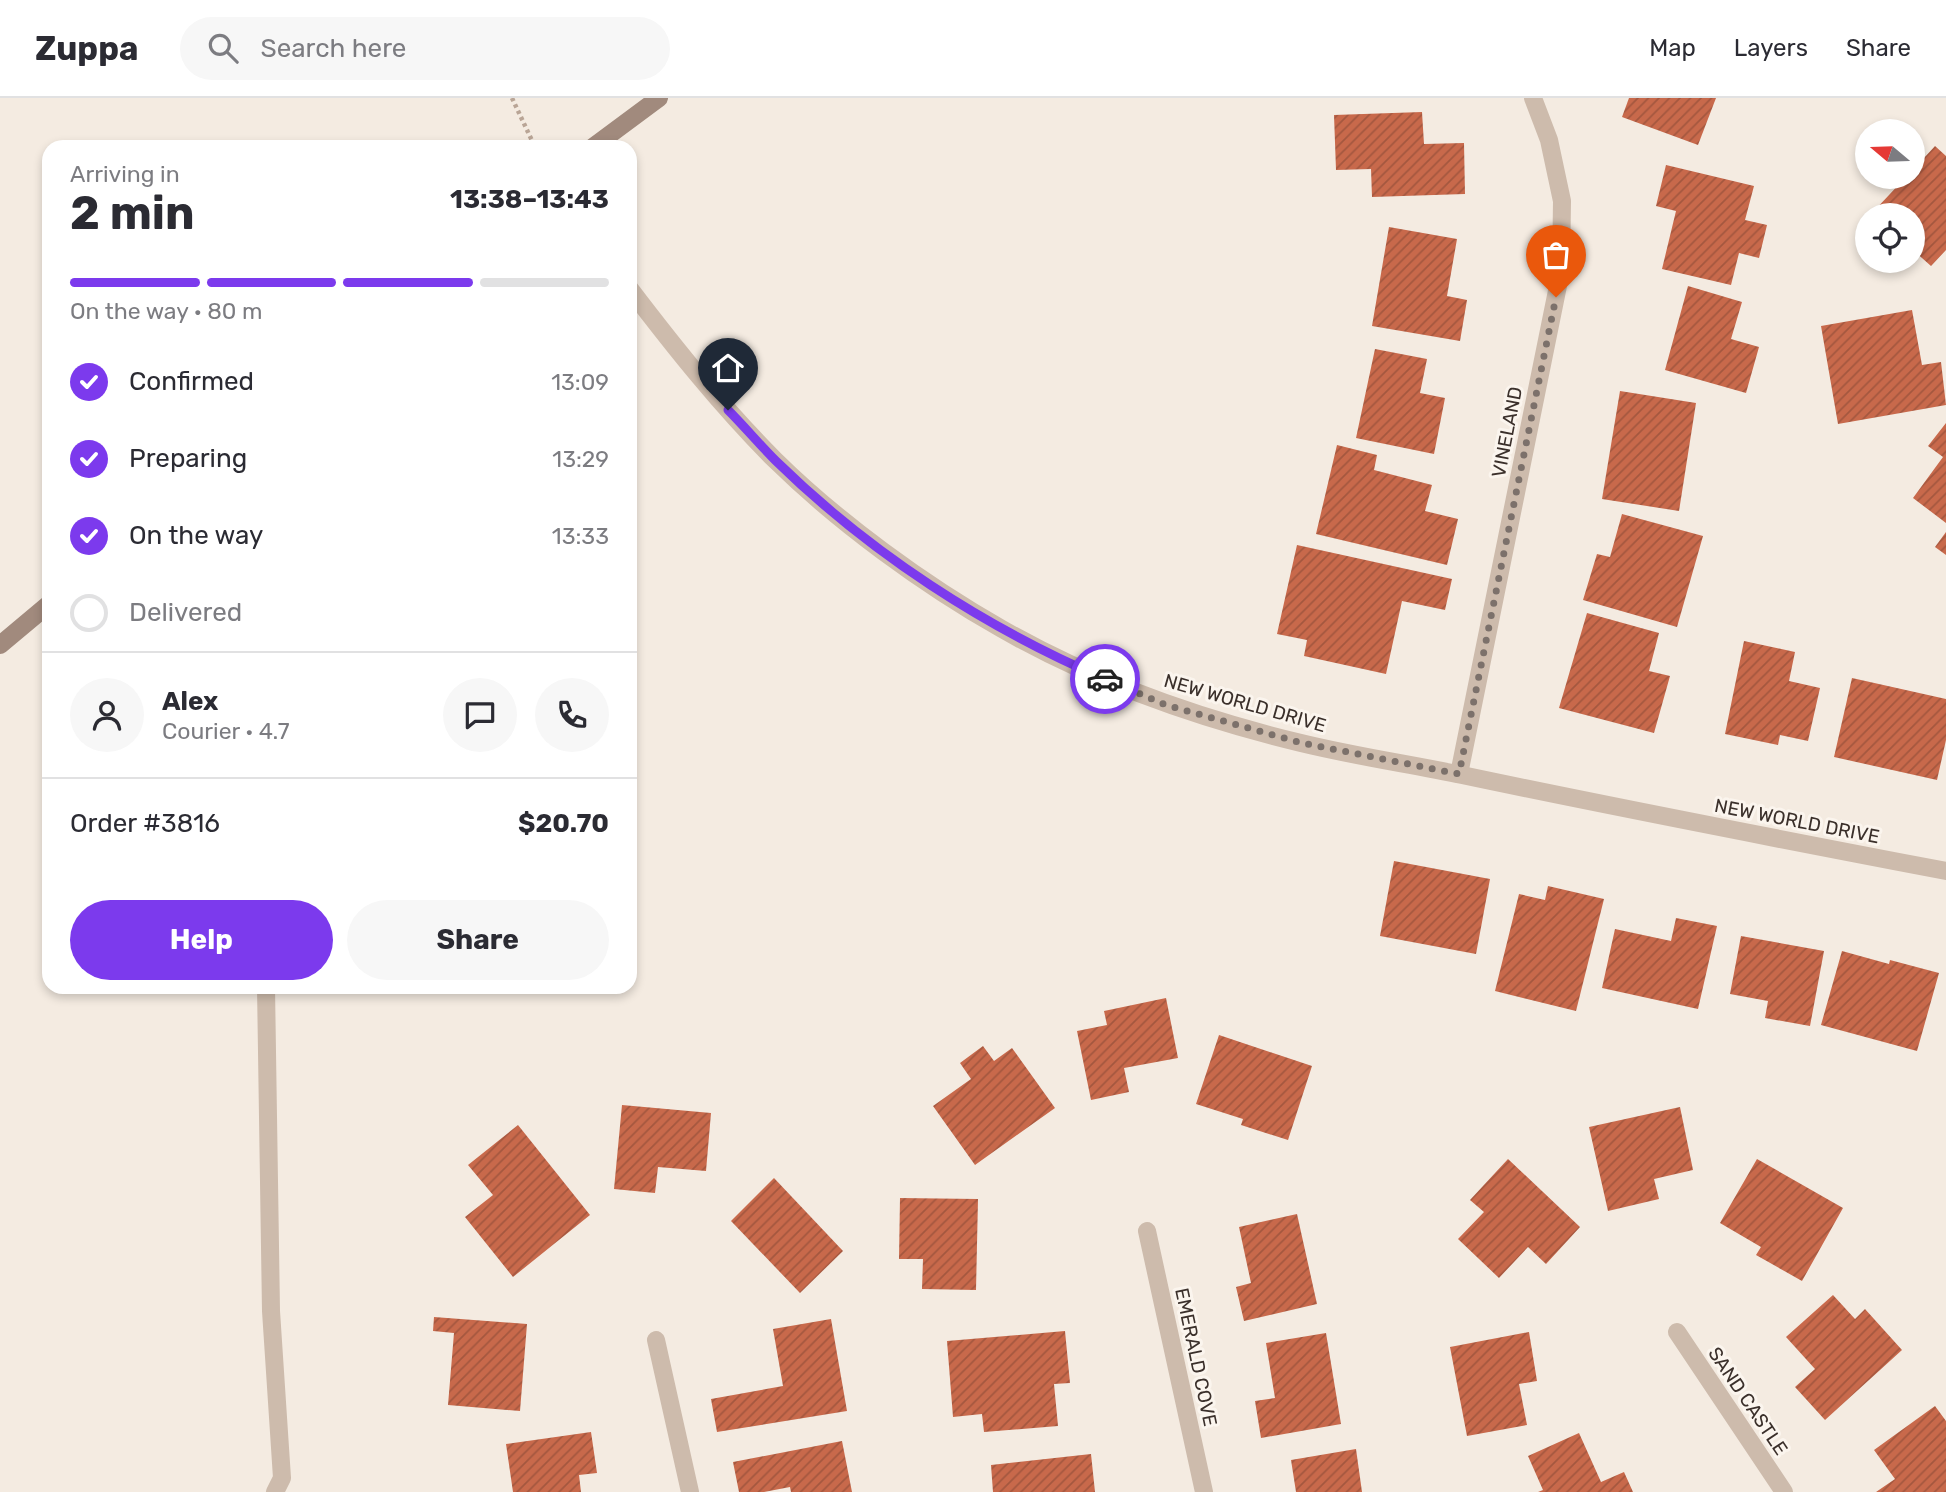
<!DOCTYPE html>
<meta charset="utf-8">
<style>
:root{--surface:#fff;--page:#f7f7f7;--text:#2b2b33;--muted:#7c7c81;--line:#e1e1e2;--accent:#7c3aed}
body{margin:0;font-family:Rubik,sans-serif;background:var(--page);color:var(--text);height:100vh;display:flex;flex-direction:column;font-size:26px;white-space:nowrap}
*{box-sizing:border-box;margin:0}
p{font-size:23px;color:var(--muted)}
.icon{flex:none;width:38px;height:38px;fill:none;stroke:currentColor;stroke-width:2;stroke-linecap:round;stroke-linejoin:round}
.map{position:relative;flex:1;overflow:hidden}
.side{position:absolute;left:42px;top:42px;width:595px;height:854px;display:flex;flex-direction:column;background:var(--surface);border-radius:21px;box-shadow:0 4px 10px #0003}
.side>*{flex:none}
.needle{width:46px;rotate:289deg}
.buttons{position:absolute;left:1855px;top:21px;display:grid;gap:14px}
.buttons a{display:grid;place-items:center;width:70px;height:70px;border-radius:50%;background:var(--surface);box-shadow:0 4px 10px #0003;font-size:35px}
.pin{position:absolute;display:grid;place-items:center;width:60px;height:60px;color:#fff;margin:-72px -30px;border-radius:50% 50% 50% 0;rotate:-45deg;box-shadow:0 0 7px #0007}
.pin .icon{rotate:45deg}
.courier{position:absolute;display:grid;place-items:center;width:70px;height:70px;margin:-35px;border:5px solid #7c3aed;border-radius:50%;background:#fff;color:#222;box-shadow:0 2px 9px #0007}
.headline em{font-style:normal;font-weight:700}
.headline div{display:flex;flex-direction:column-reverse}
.headline{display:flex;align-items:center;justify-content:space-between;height:119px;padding:0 28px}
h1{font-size:46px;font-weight:700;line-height:52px}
.bar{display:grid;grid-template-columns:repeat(4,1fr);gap:10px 7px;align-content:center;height:84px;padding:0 28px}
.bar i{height:9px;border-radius:5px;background:var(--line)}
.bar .current{background:var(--accent)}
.bar p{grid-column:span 4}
.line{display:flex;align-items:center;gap:18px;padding:0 28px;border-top:2px solid var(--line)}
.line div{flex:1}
.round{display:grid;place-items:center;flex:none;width:74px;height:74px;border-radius:37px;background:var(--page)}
ol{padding:0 28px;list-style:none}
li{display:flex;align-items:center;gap:21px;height:77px}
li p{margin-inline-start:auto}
li .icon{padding:7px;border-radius:50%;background:var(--accent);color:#fff;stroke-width:4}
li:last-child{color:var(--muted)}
li i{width:38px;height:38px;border:4px solid var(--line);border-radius:50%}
.primary-button{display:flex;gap:14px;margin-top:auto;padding:14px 28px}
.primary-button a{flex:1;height:80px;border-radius:42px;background:var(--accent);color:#fff;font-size:28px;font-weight:700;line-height:80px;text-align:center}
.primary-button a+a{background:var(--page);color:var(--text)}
header{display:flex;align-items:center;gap:42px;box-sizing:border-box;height:98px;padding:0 35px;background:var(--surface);border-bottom:2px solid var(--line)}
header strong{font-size:33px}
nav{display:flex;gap:38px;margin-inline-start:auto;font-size:24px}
.search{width:490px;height:63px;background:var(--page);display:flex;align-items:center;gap:18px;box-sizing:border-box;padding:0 24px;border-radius:38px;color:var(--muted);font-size:26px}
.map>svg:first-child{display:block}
</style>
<header>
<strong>Zuppa</strong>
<div class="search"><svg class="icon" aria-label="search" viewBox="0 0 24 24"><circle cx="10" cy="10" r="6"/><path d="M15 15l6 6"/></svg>Search here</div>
<nav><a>Map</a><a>Layers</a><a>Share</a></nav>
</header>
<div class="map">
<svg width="1946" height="1394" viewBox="0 0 1946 1394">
<defs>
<pattern id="building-hatch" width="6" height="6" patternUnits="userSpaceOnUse" patternTransform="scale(1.75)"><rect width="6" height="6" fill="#c8694b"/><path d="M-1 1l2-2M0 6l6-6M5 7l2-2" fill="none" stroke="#a4573f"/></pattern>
</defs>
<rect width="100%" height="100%" fill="#f4ebe1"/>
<g fill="url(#building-hatch)">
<path d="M1629,0H1716L1698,47L1622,19Z"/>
<path d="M1422,14L1424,46L1464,45L1465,96L1372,99L1371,71L1336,72L1334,17Z"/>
<path d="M1935,48L1946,58V152L1931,168L1913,152V117H1876L1873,114L1906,79H1913V72Z"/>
<path d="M1666,67L1754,88L1745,122L1767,127L1759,160L1739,155L1731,187L1662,171L1676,113L1656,108Z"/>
<path d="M1389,129L1457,141L1447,198L1467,202L1460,243L1372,228Z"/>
<path d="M1688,188L1742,204L1731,241L1759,249L1746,295L1665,272Z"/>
<path d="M1912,212L1922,267L1941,264L1946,307L1838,326L1821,228Z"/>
<path d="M1375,251L1427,261L1420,295L1445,300L1434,356L1356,340Z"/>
<path d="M1620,293L1696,305L1679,413L1602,401Z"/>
<path d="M1946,325V425L1913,400L1943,359L1928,348Z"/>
<path d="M1337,347L1377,357L1374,372L1432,387L1425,413L1458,421L1447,467L1316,436Z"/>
<path d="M1622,416L1703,438L1677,529L1583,502L1597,456L1610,459Z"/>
<path d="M1946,434V457L1935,449Z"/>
<path d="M1297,447L1452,481L1445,512L1402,503L1386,576L1304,558L1307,542L1277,536Z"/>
<path d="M1587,515L1659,535L1649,573L1670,578L1654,635L1559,610Z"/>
<path d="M1744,543L1795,554L1789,583L1820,590L1808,643L1780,637L1778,647L1725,636Z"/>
<path d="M1852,580L1946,601V642L1937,682L1834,659Z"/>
<path d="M1394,763L1490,781L1476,856L1380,838Z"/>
<path d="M1548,788L1604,801L1576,913L1495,893L1519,796L1545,802Z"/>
<path d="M1676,820L1717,828L1698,911L1602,890L1615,831L1671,843Z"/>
<path d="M1741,838L1824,853L1810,928L1765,920L1768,903L1730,896Z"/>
<path d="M1842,853L1889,866L1890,862L1939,875L1917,953L1821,927Z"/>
<path d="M1166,900L1178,960L1124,970L1129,994L1091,1002L1077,933L1107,927L1104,913Z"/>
<path d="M1219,937L1312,968L1288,1042L1241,1027L1243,1021L1196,1006Z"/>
<path d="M983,948L994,963L1012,950L1055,1010L975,1067L933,1008L971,981L960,965Z"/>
<path d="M622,1007L711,1015L706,1073L658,1069L655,1095L614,1091Z"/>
<path d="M1680,1009L1693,1072L1654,1081L1659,1101L1608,1113L1589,1029Z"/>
<path d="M518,1027L590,1117L513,1179L465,1119L493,1097L468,1067Z"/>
<path d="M1508,1061L1580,1129L1546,1166L1528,1149L1499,1180L1458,1141L1484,1114L1470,1102Z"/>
<path d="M1757,1061L1843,1110L1802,1183L1756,1157L1761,1149L1720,1125Z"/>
<path d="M774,1080L843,1153L800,1195L731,1123Z"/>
<path d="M900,1100L978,1101L976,1192L922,1191L923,1161H899Z"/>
<path d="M1297,1116L1317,1206L1244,1223L1236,1189L1251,1185L1239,1129Z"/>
<path d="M1833,1197L1855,1221L1865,1211L1902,1252L1825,1322L1795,1289L1815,1271L1786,1239Z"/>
<path d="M434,1219L527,1226L520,1313L448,1307L454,1235L433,1233Z"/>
<path d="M831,1221L847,1313L717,1334L711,1301L783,1288L773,1231Z"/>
<path d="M1065,1233L1070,1285L1054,1286L1058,1328L984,1334L982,1316L953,1319L947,1243Z"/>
<path d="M1529,1234L1537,1283L1519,1286L1527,1327L1467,1338L1450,1249Z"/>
<path d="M1326,1235L1341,1326L1261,1340L1255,1303L1275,1300L1266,1245Z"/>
<path d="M1935,1308L1946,1323V1394H1876L1895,1381L1874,1352Z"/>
<path d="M591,1334L597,1375L579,1377L581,1394H513L506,1346Z"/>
<path d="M1579,1335L1601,1384L1624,1374L1633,1394H1538L1543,1392L1528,1358Z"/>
<path d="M842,1343L852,1394H791L790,1389L764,1394H739L733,1364Z"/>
<path d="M1356,1351L1362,1394H1296L1291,1362Z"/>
<path d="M1091,1356L1095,1394H993L991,1367Z"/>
</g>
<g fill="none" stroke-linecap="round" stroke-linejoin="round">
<path stroke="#b9a596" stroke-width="4.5" stroke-dasharray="3.5 3.5" stroke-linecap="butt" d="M512,0L535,49"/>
<path stroke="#cdbbac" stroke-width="18" d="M266,889L271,1213L282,1380L275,1394"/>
<g stroke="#cdbbac" stroke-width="18">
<path d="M1459,676L1561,173L1562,103L1549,42L1533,0"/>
<path d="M1147,1133L1204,1394"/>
<path d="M1677,1234L1784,1394"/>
<path d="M656,1242L690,1394"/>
</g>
<path stroke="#cdbbac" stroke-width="18" d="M630,191C675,250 722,309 775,362C838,424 924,487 1002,531C1095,584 1197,620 1301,645C1354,658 1409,666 1462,677C1623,711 1784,742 1946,773"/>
<g stroke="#a18a7d" stroke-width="18">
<path d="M593,49L659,0"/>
<path d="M0,547L49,506"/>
</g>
</g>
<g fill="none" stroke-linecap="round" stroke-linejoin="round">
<path stroke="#7c716b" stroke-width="7" stroke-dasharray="0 12.6" d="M1105,581L1166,607L1302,645L1459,676L1556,199"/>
<path stroke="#7c3aed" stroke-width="9" d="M728,312C744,328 759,346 776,363C870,455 984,529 1105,581"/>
</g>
<g text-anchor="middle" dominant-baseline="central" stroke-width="6" stroke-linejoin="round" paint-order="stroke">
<g font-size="19" fill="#3b302b" stroke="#fbf5ee">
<text transform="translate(1507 334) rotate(-79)">VINELAND</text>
<text transform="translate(1245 605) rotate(16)">NEW WORLD DRIVE</text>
<text transform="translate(1797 723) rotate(11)">NEW WORLD DRIVE</text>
<text transform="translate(1196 1259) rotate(78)">EMERALD COVE</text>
<text transform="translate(1748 1303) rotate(56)">SAND CASTLE</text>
</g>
</g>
</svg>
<div class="buttons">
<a><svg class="needle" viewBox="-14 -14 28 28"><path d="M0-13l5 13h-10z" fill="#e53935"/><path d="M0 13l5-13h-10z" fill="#7c7c81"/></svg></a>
<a><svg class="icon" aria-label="locate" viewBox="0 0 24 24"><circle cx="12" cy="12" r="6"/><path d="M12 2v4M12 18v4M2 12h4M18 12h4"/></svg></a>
</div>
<div class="pin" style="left:1556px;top:199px;background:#ea580c"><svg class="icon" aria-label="bag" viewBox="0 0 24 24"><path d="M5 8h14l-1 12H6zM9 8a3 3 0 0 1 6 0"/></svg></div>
<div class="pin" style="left:728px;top:312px;background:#1f2937"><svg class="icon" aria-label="home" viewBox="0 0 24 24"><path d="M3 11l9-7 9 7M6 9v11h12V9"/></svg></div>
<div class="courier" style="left:1105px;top:581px"><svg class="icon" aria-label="car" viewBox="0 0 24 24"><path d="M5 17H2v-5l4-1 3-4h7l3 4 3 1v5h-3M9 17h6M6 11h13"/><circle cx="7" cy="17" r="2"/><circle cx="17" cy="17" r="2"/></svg></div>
<section class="side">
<div class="headline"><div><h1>2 min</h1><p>Arriving in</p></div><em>13:38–13:43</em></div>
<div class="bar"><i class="current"></i><i class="current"></i><i class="current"></i><i></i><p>On the way · 80 m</p></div>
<ol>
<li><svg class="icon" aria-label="check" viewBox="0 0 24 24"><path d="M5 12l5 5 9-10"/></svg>Confirmed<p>13:09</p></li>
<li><svg class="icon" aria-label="check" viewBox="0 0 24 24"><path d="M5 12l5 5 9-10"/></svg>Preparing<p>13:29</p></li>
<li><svg class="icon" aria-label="check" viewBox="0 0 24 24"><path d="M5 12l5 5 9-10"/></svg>On the way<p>13:33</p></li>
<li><i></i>Delivered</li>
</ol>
<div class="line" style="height:126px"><a class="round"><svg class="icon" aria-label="person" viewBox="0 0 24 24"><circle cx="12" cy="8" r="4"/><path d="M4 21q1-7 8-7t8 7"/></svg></a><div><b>Alex</b><p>Courier · 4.7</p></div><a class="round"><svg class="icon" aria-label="chat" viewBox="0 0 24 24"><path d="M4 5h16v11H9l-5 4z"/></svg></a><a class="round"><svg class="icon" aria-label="phone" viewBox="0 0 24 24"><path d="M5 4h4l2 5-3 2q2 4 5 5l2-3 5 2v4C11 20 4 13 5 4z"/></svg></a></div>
<div class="line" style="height:91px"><div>Order #3816</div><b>$20.70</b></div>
<div class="primary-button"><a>Help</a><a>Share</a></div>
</section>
</div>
